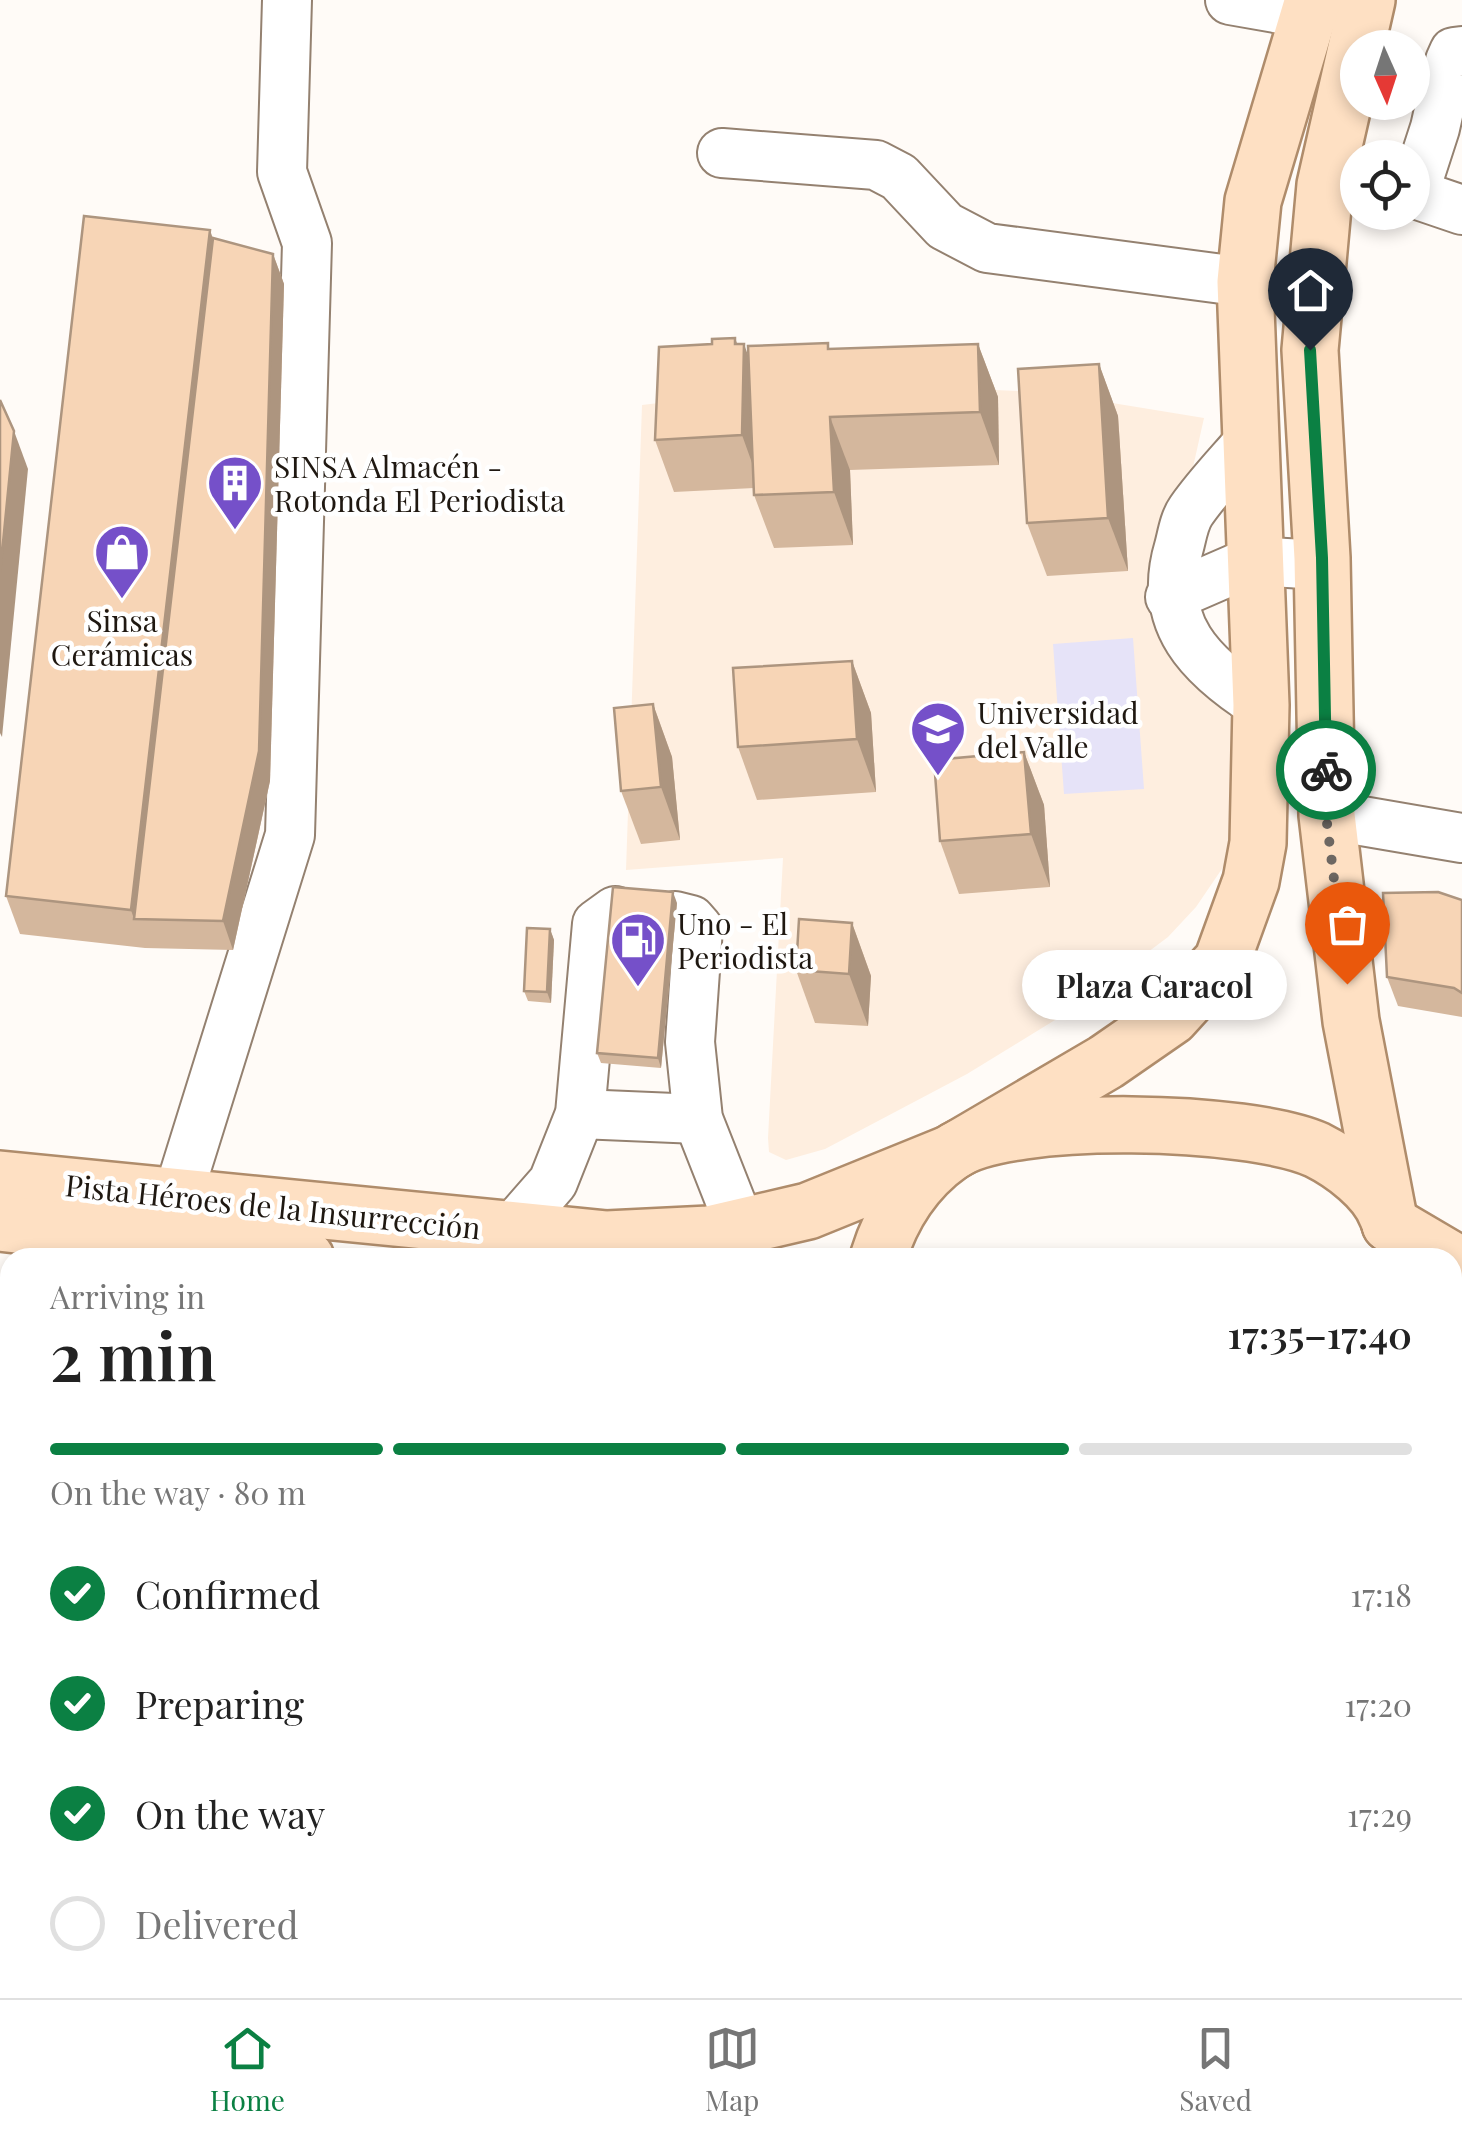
<!DOCTYPE html>
<meta charset="utf-8">
<style>
:root{--surface:#fff;--page:#f6f6f6;--text:#222;--muted:#767676;--line:#e0e0e0;--accent:#0b8043}
body{margin:0;font-family:"Playfair Display",serif;background:var(--page);color:var(--text);height:100vh;display:flex;flex-direction:column;font-size:38px;white-space:nowrap}
*{box-sizing:border-box;margin:0}
p{font-size:32px;color:var(--muted)}
.icon{flex:none;width:55px;height:55px;fill:none;stroke:currentColor;stroke-width:2;stroke-linecap:round;stroke-linejoin:round}
.map{position:relative;flex:1;overflow:hidden}
.panel{position:absolute;left:0px;top:1248px;width:1462px;height:752px;display:flex;flex-direction:column;background:var(--surface);border-radius:30px 30px 0 0;box-shadow:0 5px 15px #0003}
.panel>*{flex:none}
.needle{width:65px;rotate:177deg}
.controls{position:absolute;left:1340px;top:30px;display:grid;gap:20px}
.controls a{display:grid;place-items:center;width:90px;height:90px;border-radius:50%;background:var(--surface);box-shadow:0 5px 15px #0003;font-size:50px}
.pin{position:absolute;display:grid;place-items:center;width:85px;height:85px;color:#fff;margin:-102px -42px;border-radius:50% 50% 50% 0;rotate:-45deg;box-shadow:0 0 10px #0007}
.pin .icon{rotate:45deg}
.courier{position:absolute;display:grid;place-items:center;width:100px;height:100px;margin:-50px;border:8px solid #0b8043;border-radius:50%;background:#fff;color:#222;box-shadow:0 2px 12px #0007}
.bubble{position:absolute;height:70px;border-radius:35px;background:var(--surface);box-shadow:0 5px 15px #0003;font-size:32px;font-weight:600;line-height:70px;text-align:center}
.summary em{font-style:normal;font-weight:600}
.summary div{display:flex;flex-direction:column-reverse}
.summary{display:flex;align-items:center;justify-content:space-between;height:170px;padding:0 50px}
h1{font-size:65px;font-weight:600;line-height:75px}
.bar{display:grid;grid-template-columns:repeat(4,1fr);gap:15px 10px;align-content:center;height:120px;padding:0 50px}
.bar i{height:12px;border-radius:8px;background:var(--line)}
.bar .active{background:var(--accent)}
.bar p{grid-column:span 4}
ol{padding:0 50px;list-style:none}
li{display:flex;align-items:center;gap:30px;height:110px}
li p{margin-inline-start:auto}
li .icon{padding:10px;border-radius:50%;background:var(--accent);color:#fff;stroke-width:4}
li:last-child{color:var(--muted)}
li i{width:55px;height:55px;border:5px solid var(--line);border-radius:50%}
.menu{display:flex;justify-content:space-around;align-items:center;height:140px;border-top:2px solid var(--line);background:var(--surface);font-size:28px;color:var(--muted)}
.menu a{display:grid;justify-items:center;gap:5px}
.menu .active{color:var(--accent)}
.map>svg:first-child{display:block}
</style>
<div class="map">
<svg width="1462" height="1998" viewBox="0 0 1462 1998">
<rect width="100%" height="100%" fill="#fffbf7"/>
<path fill="#feeedf" d="M827,383L1045,392L1204,418L1187,494L1191,667L1236,724L1230,857L1196,907L1168,937L1068,1012L967,1074L825,1149L786,1160L769,1152L768,1138L783,858L626,870L642,405Z"/>
<g fill="#e6e3f8">
<path d="M1133,638L1144,789L1064,794L1053,644Z"/>
<path d="M1453,1721L1462,1729V1998H881L889,1990H1452Z"/>
</g>
<g fill="none" stroke-linecap="round" stroke-linejoin="round">
<g stroke="#948170" stroke-width="52">
<g id="minor">
<path d="M1230,0L1309,14"/>
<path d="M722,153L876,165L899,177L945,226L987,248L1245,282"/>
<path d="M1412,193L1462,210"/>
<path d="M1414,193L1435,128L1450,61L1454,52L1462,51"/>
<path d="M1252,438C1232,462 1209,485 1191,511C1184,521 1182,536 1179,547C1156,623 1201,667 1261,705"/>
<path d="M1170,597L1253,561L1321,565"/>
<path d="M1327,815L1462,838"/>
<path d="M675,916L691,920L698,928L690,1042L698,1119L741,1228"/>
<path d="M580,1114L698,1119"/>
<path d="M177,1198L290,835L307,243L282,172L287,0"/>
<path d="M512,1229L553,1182L580,1114L597,924L615,911"/>
<path d="M0,1313L10,1314"/>
<path d="M0,1552L10,1553"/>
<path d="M1452,1584L1462,1580"/>
<path d="M1452,1669L1462,1677"/>
<path d="M0,1788L10,1762"/>
<path d="M0,1895L10,1899"/>
<path d="M204,1990L222,1998"/>
</g>
</g>
<g stroke="#af8c6b" stroke-width="60">
<g id="major">
<path d="M1367,0L1325,185L1310,350L1322,558L1327,815L1351,1021L1390,1224"/>
<path d="M0,1179L607,1239L709,1234L808,1211L951,1153L1106,1062L1171,1017L1222,961L1251,881L1258,843L1261,705L1245,282L1253,201L1313,0"/>
<path d="M0,1223L306,1258"/>
<path d="M1390,1224L1448,1258"/>
<path d="M878,1258C891,1216 914,1179 951,1153C1010,1112 1252,1120 1317,1150C1343,1163 1377,1188 1387,1216"/>
<path d="M1452,1413L1462,1412"/>
<path d="M648,1998L653,1990"/>
<path d="M775,1998L780,1990"/>
</g>
</g>
<use href="#minor" stroke="#fff" stroke-width="48"/>
<use href="#major" stroke="#fee0c3" stroke-width="55"/>
</g>
<g fill="#d4b79d">
<path d="M273,254L284,284L270,781L233,950L145,948L20,934L6,896Z"/>
<path d="M737,344L748,355L830,349L978,344L998,397L999,465L850,470L853,545L774,548L754,495V488L674,492L655,440Z"/>
<path d="M1099,364L1118,416L1128,571L1047,576L1027,523Z"/>
<path d="M852,661L871,713L876,792L757,800L738,747Z"/>
<path d="M653,704L672,757L680,840L641,844L621,791Z"/>
<path d="M1024,752L1044,805L1050,887L959,894L940,841Z"/>
<path d="M1462,900V1017L1398,1006L1387,977Z"/>
<path d="M677,903L661,1068L601,1063L597,1053Z"/>
<path d="M852,923L871,976L868,1026L815,1023L796,970Z"/>
<path d="M550,929L554,940L551,1003L528,1001L524,991Z"/>
</g>
<g fill="#ad957f">
<path d="M210,230L223,268L134,919L131,910Z"/>
<path d="M273,254L284,284L270,781L233,950L223,921Z"/>
<path d="M735,338L744,362V344L763,397L761,488L742,435Z"/>
<path d="M978,344L998,397L999,465L980,412Z"/>
<path d="M1099,364L1118,416L1128,571L1108,518Z"/>
<path d="M830,417L850,470L853,545L834,492Z"/>
<path d="M14,431L28,469L2,737L0,733V573Z"/>
<path d="M852,661L871,713L876,792L857,739Z"/>
<path d="M653,704L672,757L680,840L661,787Z"/>
<path d="M1024,752L1044,805L1050,887L1031,834Z"/>
<path d="M673,892L677,903L661,1068L658,1058Z"/>
<path d="M852,923L871,976L868,1026L849,974Z"/>
<path d="M550,929L554,940L551,1003L547,992Z"/>
</g>
<g fill="#f7d5b6" stroke="#ad957f" stroke-width="2.5">
<path d="M84,216L210,230L131,910L6,896Z"/>
<path d="M213,238L273,254L259,751L223,921L134,919Z"/>
<path d="M735,338V344H744L742,435L655,440L659,347L712,344V339Z"/>
<path d="M828,343V349L978,344L980,412L830,417L834,492L754,495L748,346Z"/>
<path d="M1099,364L1108,518L1027,523L1018,369Z"/>
<path d="M0,400L14,431L0,573Z"/>
<path d="M852,661L857,739L738,747L733,668Z"/>
<path d="M653,704L661,787L621,791L614,708Z"/>
<path d="M1024,752L1031,834L940,841L934,760Z"/>
<path d="M613,887L673,892L658,1058L597,1053Z"/>
<path d="M1438,892L1462,900V993L1454,988L1387,977L1383,893Z"/>
<path d="M799,919L852,923L849,974L796,970Z"/>
<path d="M527,928L550,929L547,992L524,991Z"/>
</g>
<g fill="none" stroke-linecap="round" stroke-linejoin="round">
<path stroke="#6d6762" stroke-width="10" stroke-dasharray="0 18" d="M1326,770V815L1347,984"/>
<path stroke="#0b8043" stroke-width="12" d="M1310,350L1322,558L1326,770"/>
</g>
<defs>
<g id="building-pin" transform="scale(2.875)"><path d="M0 17L-7.5 6A9.5 9.5 0 1 1 7.5 6Z" fill="#7550c9" stroke="#fff"/><path d="M-4-6H4V6H1V3H-1V6H-4ZM-2.5-4.3h1.7v1.8h-1.7ZM.8-4.3h1.7v1.8H.8ZM-2.5-1h1.7V.8h-1.7ZM.8-1h1.7V.8H.8Z" fill="#fff"/></g>
<g id="shop-pin" transform="scale(2.875)"><path d="M0 17L-7.5 6A9.5 9.5 0 1 1 7.5 6Z" fill="#7550c9" stroke="#fff"/><path d="M-5-2.5h2.3a2.7 3.5 0 0 1 5.4 0H5L5.5 6h-11ZM-1.5-2.5h3a1.5 2.3 0 0 0-3 0Z" fill="#fff"/></g>
<g id="university-pin" transform="scale(2.875)"><path d="M0 17L-7.5 6A9.5 9.5 0 1 1 7.5 6Z" fill="#7550c9" stroke="#fff"/><path d="M0-5L7-2L0 1L-7-2ZM-4 1L0 2.5L4 1V4Q0 6-4 4Z" fill="#fff"/></g>
<g id="fuel-pin" transform="scale(2.875)"><path d="M0 17L-7.5 6A9.5 9.5 0 1 1 7.5 6Z" fill="#7550c9" stroke="#fff"/><path d="M-5.5-6h7V0h2V4h1.3V-2.5L3-4.5l.8-.8L6-3V5H2.5V1h-1V6h-7ZM-4.2-4.7v3.2H.2V-4.7Z" fill="#fff"/></g>
</defs>
<g fill-rule="evenodd">
<use href="#building-pin" x="235" y="483"/>
<use href="#shop-pin" x="122" y="552"/>
<use href="#university-pin" x="938" y="729"/>
<use href="#fuel-pin" x="638" y="940"/>
</g>
<g text-anchor="middle" dominant-baseline="central" stroke-width="9" stroke-linejoin="round" paint-order="stroke">
<g font-size="30" fill="#1f1811" stroke="#fff" text-anchor="start">
<text x="274" y="466">SINSA Almacén -<tspan x="274" dy="34">Rotonda El Periodista</tspan></text>
<text x="122" y="620" text-anchor="middle">Sinsa<tspan x="122" dy="34">Cerámicas</tspan></text>
<text x="977" y="712">Universidad<tspan x="977" dy="34">del Valle</tspan></text>
<text x="677" y="923">Uno - El<tspan x="677" dy="34">Periodista</tspan></text>
</g>
<g font-size="30" fill="#1f1811" stroke="#fff">
<text transform="translate(273 1206) rotate(6)">Pista Héroes de la Insurrección</text>
</g>
</g>
</svg>
<div class="controls">
<a><svg class="needle" viewBox="-14 -14 28 28"><path d="M0-13l5 13h-10z" fill="#e53935"/><path d="M0 13l5-13h-10z" fill="#767676"/></svg></a>
<a><svg class="icon" aria-label="locate" viewBox="0 0 24 24"><circle cx="12" cy="12" r="6"/><path d="M12 2v4M12 18v4M2 12h4M18 12h4"/></svg></a>
</div>
<div class="pin" style="left:1347px;top:984px;background:#ea580c"><svg class="icon" aria-label="bag" viewBox="0 0 24 24"><path d="M5 8h14l-1 12H6zM9 8a3 3 0 0 1 6 0"/></svg></div>
<div class="pin" style="left:1310px;top:350px;background:#1f2937"><svg class="icon" aria-label="home" viewBox="0 0 24 24"><path d="M3 11l9-7 9 7M6 9v11h12V9"/></svg></div>
<div class="courier" style="left:1326px;top:770px"><svg class="icon" aria-label="bike" viewBox="0 0 24 24"><circle cx="6" cy="16" r="4"/><circle cx="18" cy="16" r="4"/><path d="M6 16l4-8h5l3 8M10 8l3 8H6M13 5h3"/></svg></div>
<div class="bubble" style="left:1022px;top:950px;width:265px">Plaza Caracol</div>
<section class="panel">
<div class="summary"><div><h1>2 min</h1><p>Arriving in</p></div><em>17:35–17:40</em></div>
<div class="bar"><i class="active"></i><i class="active"></i><i class="active"></i><i></i><p>On the way · 80 m</p></div>
<ol>
<li><svg class="icon" aria-label="check" viewBox="0 0 24 24"><path d="M5 12l5 5 9-10"/></svg>Confirmed<p>17:18</p></li>
<li><svg class="icon" aria-label="check" viewBox="0 0 24 24"><path d="M5 12l5 5 9-10"/></svg>Preparing<p>17:20</p></li>
<li><svg class="icon" aria-label="check" viewBox="0 0 24 24"><path d="M5 12l5 5 9-10"/></svg>On the way<p>17:29</p></li>
<li><i></i>Delivered</li>
</ol>
</section>
</div>
<nav class="menu">
<a class="active"><svg class="icon" aria-label="home" viewBox="0 0 24 24"><path d="M3 11l9-7 9 7M6 9v11h12V9"/></svg>Home</a>
<a><svg class="icon" aria-label="map" viewBox="0 0 24 24"><path d="M3 6l6-2 6 2 6-2v14l-6 2-6-2-6 2zM9 4v14M15 6v14"/></svg>Map</a>
<a><svg class="icon" aria-label="saved" viewBox="0 0 24 24"><path d="M7 4h10v16l-5-4-5 4z"/></svg>Saved</a>
</nav>
